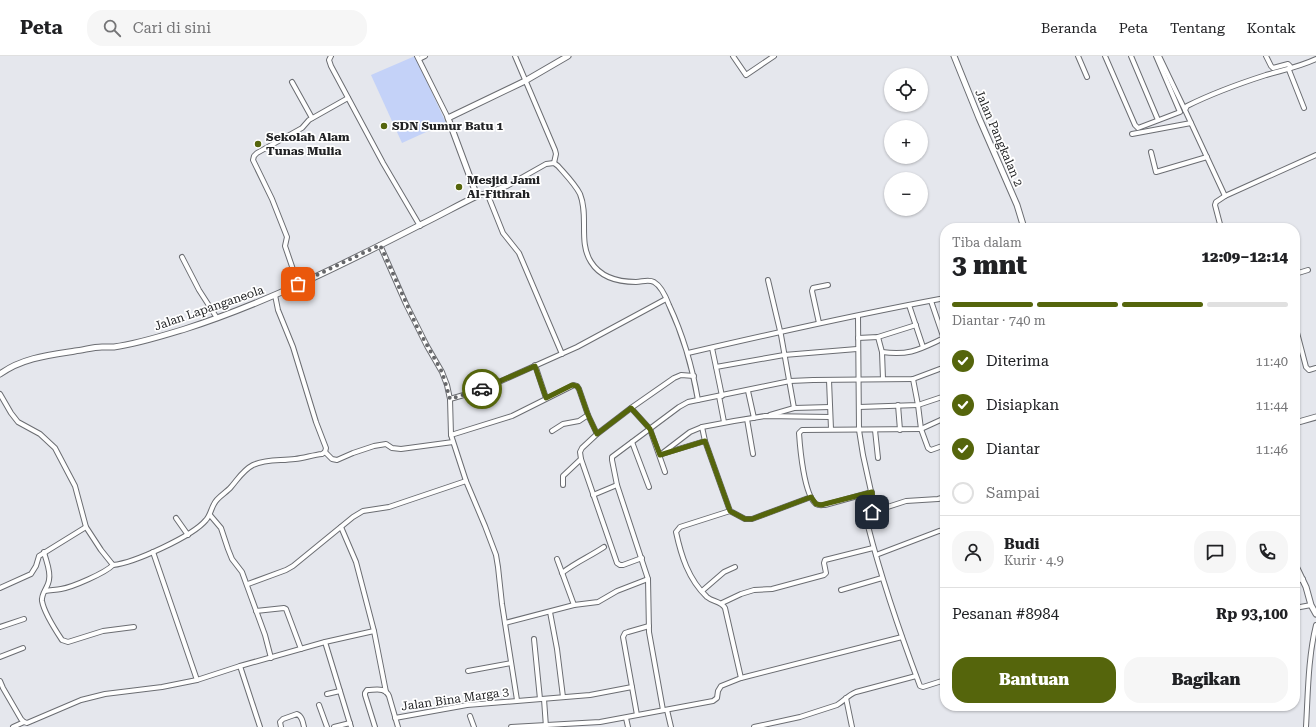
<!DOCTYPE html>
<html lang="id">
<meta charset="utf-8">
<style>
:root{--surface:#fff;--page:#f6f6f6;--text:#202124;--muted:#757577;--line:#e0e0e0;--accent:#55650c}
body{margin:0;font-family:"Roboto Serif",serif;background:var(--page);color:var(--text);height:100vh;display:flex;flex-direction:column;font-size:15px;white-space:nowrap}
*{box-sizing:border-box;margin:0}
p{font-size:13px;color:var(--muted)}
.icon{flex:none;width:22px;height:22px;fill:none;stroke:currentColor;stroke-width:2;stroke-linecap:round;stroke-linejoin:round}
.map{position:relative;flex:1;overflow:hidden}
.drawer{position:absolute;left:940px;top:167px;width:360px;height:488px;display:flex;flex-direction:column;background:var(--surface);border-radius:16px;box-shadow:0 1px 3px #0004}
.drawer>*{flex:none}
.tools{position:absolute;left:884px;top:12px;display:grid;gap:8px}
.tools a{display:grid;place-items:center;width:44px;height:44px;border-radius:50%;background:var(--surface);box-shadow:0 1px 3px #0004;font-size:20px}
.pin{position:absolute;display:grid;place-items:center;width:34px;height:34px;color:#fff;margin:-17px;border-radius:8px;box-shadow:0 2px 6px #0006}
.courier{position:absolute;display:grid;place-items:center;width:40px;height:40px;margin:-20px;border:3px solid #55650c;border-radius:50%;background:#fff;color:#222;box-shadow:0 1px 5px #0007}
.headline em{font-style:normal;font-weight:800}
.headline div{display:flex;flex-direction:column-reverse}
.headline{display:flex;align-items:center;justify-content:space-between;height:68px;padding:0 12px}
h1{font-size:26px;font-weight:800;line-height:30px}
.bar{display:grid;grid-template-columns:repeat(4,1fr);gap:6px 4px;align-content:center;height:48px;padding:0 12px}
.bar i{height:5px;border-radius:3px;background:var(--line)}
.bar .on{background:var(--accent)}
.bar p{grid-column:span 4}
.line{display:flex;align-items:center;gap:10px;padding:0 12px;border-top:1px solid var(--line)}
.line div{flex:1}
.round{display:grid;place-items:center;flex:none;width:42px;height:42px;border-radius:16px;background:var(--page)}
ol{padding:0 12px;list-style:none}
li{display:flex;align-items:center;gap:12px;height:44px}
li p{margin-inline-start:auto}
li .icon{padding:4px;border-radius:50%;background:var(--accent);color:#fff;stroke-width:4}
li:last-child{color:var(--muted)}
li i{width:22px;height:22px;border:2px solid var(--line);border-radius:50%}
.cta{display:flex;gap:8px;margin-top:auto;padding:8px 12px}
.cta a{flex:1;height:46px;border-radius:16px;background:var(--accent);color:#fff;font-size:16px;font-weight:800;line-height:46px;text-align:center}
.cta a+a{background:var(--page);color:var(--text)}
header{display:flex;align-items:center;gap:24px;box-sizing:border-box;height:56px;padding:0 20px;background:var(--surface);border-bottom:1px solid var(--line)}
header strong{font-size:19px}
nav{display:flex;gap:22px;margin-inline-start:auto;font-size:14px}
.search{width:280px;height:36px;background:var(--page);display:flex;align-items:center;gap:10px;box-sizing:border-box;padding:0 14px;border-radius:16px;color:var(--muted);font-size:15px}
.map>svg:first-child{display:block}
</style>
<header>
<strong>Peta</strong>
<div class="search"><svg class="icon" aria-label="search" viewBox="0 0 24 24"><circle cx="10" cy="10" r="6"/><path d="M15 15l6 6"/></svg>Cari di sini</div>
<nav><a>Beranda</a><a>Peta</a><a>Tentang</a><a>Kontak</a></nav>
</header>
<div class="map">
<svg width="1316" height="671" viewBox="0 0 1316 671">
<rect width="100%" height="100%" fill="#e5e7ed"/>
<path fill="#c4d2f8" d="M415,0L446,67L402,87L371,19Z"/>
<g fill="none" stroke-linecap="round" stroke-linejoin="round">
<g stroke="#6b6d72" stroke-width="6">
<g id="minor">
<path d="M331,0L329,4L331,10L383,107L420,170"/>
<path d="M417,0L448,62"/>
<path d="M515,0L555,94L556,98L554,107"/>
<path d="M733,0L746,19L774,0"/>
<path d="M1078,0L1087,21"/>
<path d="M1105,0L1135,69L1138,72L1180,56L1156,0"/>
<path d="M1131,0L1158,64"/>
<path d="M1159,0L1185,54"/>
<path d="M1266,0L1271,10L1273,12L1288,8L1290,10L1289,14L1304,52"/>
<path d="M419,3L425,0"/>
<path d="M292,26L312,62"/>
<path d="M1132,78L1191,67"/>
<path d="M1151,96L1156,116L1207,101"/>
<path d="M487,137L503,177L519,197L562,298"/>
<path d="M477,140L507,130L546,108L554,107L558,110C565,118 575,128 580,138C589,160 578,186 591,206C601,222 619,226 636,226C642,226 648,223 654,226C661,230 666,241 669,249C684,281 692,309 698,344"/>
<path d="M1225,140L1185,54L1187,50C1213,37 1238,28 1266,19C1283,14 1299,11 1316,3"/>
<path d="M1221,172L1215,149L1216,146L1225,140L1316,99"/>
<path d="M380,189L406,248L427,290L442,316L447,329L450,343L451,379L466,425L485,470L496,499L498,511L502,548L517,644"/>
<path d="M182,201L199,234L217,262"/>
<path d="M1295,218L1308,214"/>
<path d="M768,224L781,279L794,352"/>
<path d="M298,228L285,190L287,181L272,143L253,104L254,100L257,97L302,72L309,64L348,42"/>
<path d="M931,245L945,286"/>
<path d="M909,249L923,291"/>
<path d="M858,261L859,374L863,399L874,449C873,457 867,462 868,470C882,525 900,577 920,630L923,631L945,624"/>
<path d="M819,267L812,235L813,232L828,229"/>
<path d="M1295,269L1306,311L1309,314L1316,312"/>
<path d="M878,281L882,296L883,323"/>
<path d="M858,282L878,281L916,269"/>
<path d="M712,292L716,311L784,299L857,293"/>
<path d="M882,296C910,300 920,293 944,282"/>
<path d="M688,297C774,277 859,258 945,242"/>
<path d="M535,309L546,342"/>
<path d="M716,311L722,340"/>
<path d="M913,323L918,349L921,373L928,392L931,394L945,389"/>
<path d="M829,324L831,373"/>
<path d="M748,335L754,362"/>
<path d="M0,338L11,357L18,366L40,378L55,392L75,430L86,471L101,494L113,509C134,507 193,480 206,464C210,460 211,453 214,448C217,441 226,437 231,431C238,423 243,414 253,409C266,403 280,405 295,403C304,402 313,399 322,398L325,396L326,392L316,366L293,291L278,254L275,239"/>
<path d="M719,340L724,366"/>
<path d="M450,343L481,334L577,291L666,243"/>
<path d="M898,349L900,374"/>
<path d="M859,351L918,349L945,340"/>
<path d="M631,352L650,373L665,416"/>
<path d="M770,359L794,352L830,351"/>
<path d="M747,363L753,398"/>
<path d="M702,371L705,385L730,455L680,471L676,476C681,499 688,523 707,541C713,546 721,545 725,552L741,622"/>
<path d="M875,374L878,402"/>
<path d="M552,375L563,368L579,365L588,359"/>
<path d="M451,379L512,360L574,329L577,330L579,333L588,359L597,378"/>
<path d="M632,386L649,431"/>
<path d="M325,396L332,403L337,404L353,397L374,390L386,388L392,392L401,393L453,386"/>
<path d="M662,398L705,385"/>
<path d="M660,399L690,376L702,371L734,365L765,360L830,361"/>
<path d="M581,403L617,507L620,509H623L642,502"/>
<path d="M563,429V420L581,403L580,396L582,392L597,378L631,352L674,322L681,319L694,320"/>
<path d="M872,436L825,449C822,449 819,450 816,448C804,439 800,392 799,377L802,374L921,373L945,362"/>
<path d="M593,439L617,429"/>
<path d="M730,455L745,463H752L811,441"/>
<path d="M872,456L906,445L938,443L945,441"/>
<path d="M210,459L221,472L228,493L232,503L242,516L265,579L271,602"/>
<path d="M176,462L188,479"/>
<path d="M341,471L356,506L374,575L386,636"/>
<path d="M44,496C46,505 51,515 49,524C48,532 41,537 42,545C44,556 56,575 62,584L68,586L103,575L134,571"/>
<path d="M153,496L197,624"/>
<path d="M876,499L939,475L945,474"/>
<path d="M557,503L574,549"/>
<path d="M562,517C576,506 589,501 604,491"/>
<path d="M1295,525L1303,523"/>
<path d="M248,528L286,514L293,510L353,461L363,455L389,451L466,425"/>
<path d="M0,532L31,518L36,510L39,500L86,471"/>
<path d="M841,534L882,522"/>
<path d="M45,535C50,534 56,534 61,533C73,531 105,517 113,509"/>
<path d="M702,535L724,516L735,511"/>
<path d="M722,547L741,538L754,534L772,533L824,519L826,517L824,507L825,504L873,492"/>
<path d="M1295,552L1311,549"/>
<path d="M256,555L284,552L286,553L301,593"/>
<path d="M550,556L557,593L563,641"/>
<path d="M505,567L574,549L598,546L617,535L648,523"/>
<path d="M0,571L24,563"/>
<path d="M534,583L540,643"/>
<path d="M325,586L351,671"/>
<path d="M0,601L23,592"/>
<path d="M240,610L260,671"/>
<path d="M468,615L511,607"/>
<path d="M0,625L3,632L21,663L24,666L27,667L81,644L105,638L162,631L197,624L240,610L325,586L374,575"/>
<path d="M327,638L340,635"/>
<path d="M846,642L852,671"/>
<path d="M544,643L546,671"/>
<path d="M319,649L327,671"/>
<path d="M663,654L649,576L648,523L617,429L612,404V401L679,351L688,346L790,325L813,324L913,323L945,311"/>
<path d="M667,654L671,671"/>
<path d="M637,659L623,581L625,577L628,576L649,570"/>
<path d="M470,660L474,671"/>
<path d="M395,662L467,649L590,639L632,631"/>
<path d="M626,662L628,671"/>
<path d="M13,671L24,666"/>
<path d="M281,671L280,666L283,663L297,658C302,660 303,666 304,671"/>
<path d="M334,671L350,667"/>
<path d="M375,671L365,639V637L367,634C376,634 385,631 389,640L398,671"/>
<path d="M511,671L600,666L713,645L717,642L718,635L721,630L741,622L902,581"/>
<path d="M754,671L800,661L837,649C844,645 848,639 856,636L916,620"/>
<path d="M1306,671C1308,637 1308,602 1316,569"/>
</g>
</g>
<g stroke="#6b6d72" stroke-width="7">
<g id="tertiary">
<path d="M954,0L979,62L1017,149L1024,172"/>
<path d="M0,318C22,302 49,299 75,295C84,294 93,291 102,291C106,291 110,291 114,291C137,288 162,280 185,273C266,247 344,208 420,169C439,160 458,149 477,140L448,62L525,25L568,0"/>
<path d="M1295,367L1316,361"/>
<path d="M1295,508L1306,531L1311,549L1316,558"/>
</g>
</g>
<use href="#minor" stroke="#fff" stroke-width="4"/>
<use href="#tertiary" stroke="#fff" stroke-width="5"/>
</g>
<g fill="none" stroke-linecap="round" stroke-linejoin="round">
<path stroke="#66676a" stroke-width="4" stroke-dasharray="0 7.2" d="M298,228L380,189L418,273L442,316L446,329L450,343L482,333"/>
<path stroke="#55650c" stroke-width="5" d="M482,333L535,310L546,342L572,329L577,330L579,333L588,359L597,378L631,352L650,373L660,399L705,385L730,455L745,463H752L811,441L816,448L821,449L872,436L874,449L872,456"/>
</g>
<g fill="#55650c" stroke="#fff" stroke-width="1.5">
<circle cx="384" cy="70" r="4"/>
<circle cx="258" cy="88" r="4"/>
<circle cx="459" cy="131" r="4"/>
</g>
<g text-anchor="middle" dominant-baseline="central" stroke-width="3.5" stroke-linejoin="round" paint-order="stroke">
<g font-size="12" font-weight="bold" fill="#212224" stroke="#fff" text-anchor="start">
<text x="392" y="70">SDN Sumur Batu 1</text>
<text x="266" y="81">Sekolah Alam<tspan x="266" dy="14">Tunas Mulia</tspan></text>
<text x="467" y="124">Mesjid Jami<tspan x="467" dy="14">Al-Fithrah</tspan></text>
</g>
<g font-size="12" fill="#212224" stroke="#fff">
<text transform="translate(999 82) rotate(67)">Jalan Pangkalan 2</text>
<text transform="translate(209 252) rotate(-19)">Jalan Lapanganeola</text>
<text transform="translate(455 643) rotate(-8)">Jalan Bina Marga 3</text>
</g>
</g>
</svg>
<div class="tools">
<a><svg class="icon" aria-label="locate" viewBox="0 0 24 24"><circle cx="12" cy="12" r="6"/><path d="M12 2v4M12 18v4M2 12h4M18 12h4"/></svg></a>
<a>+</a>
<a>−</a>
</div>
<div class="pin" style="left:298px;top:228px;background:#ea580c"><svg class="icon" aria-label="bag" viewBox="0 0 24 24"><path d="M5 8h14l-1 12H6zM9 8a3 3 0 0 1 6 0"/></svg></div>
<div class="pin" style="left:872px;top:456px;background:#1f2937"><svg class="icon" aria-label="home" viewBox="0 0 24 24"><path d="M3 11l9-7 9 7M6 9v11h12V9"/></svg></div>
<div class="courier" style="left:482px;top:333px"><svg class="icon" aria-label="car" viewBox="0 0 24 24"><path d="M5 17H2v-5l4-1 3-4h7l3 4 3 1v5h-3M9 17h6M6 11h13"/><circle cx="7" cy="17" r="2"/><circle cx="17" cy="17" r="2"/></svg></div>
<section class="drawer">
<div class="headline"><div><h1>3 mnt</h1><p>Tiba dalam</p></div><em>12:09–12:14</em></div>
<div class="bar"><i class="on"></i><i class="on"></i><i class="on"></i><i></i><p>Diantar · 740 m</p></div>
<ol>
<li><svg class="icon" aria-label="check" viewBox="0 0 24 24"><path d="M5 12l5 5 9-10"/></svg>Diterima<p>11:40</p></li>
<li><svg class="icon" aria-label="check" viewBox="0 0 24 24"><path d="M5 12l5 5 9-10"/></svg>Disiapkan<p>11:44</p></li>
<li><svg class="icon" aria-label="check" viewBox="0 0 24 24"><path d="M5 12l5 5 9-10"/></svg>Diantar<p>11:46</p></li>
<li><i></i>Sampai</li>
</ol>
<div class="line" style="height:72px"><a class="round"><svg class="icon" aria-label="person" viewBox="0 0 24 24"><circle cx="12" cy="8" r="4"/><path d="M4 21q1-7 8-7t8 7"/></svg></a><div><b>Budi</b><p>Kurir · 4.9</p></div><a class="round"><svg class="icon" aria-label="chat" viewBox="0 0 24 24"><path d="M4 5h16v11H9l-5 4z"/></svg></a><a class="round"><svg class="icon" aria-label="phone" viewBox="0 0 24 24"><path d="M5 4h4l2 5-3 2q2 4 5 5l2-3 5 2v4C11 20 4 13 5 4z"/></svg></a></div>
<div class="line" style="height:52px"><div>Pesanan #8984</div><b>Rp 93,100</b></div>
<div class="cta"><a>Bantuan</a><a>Bagikan</a></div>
</section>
</div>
